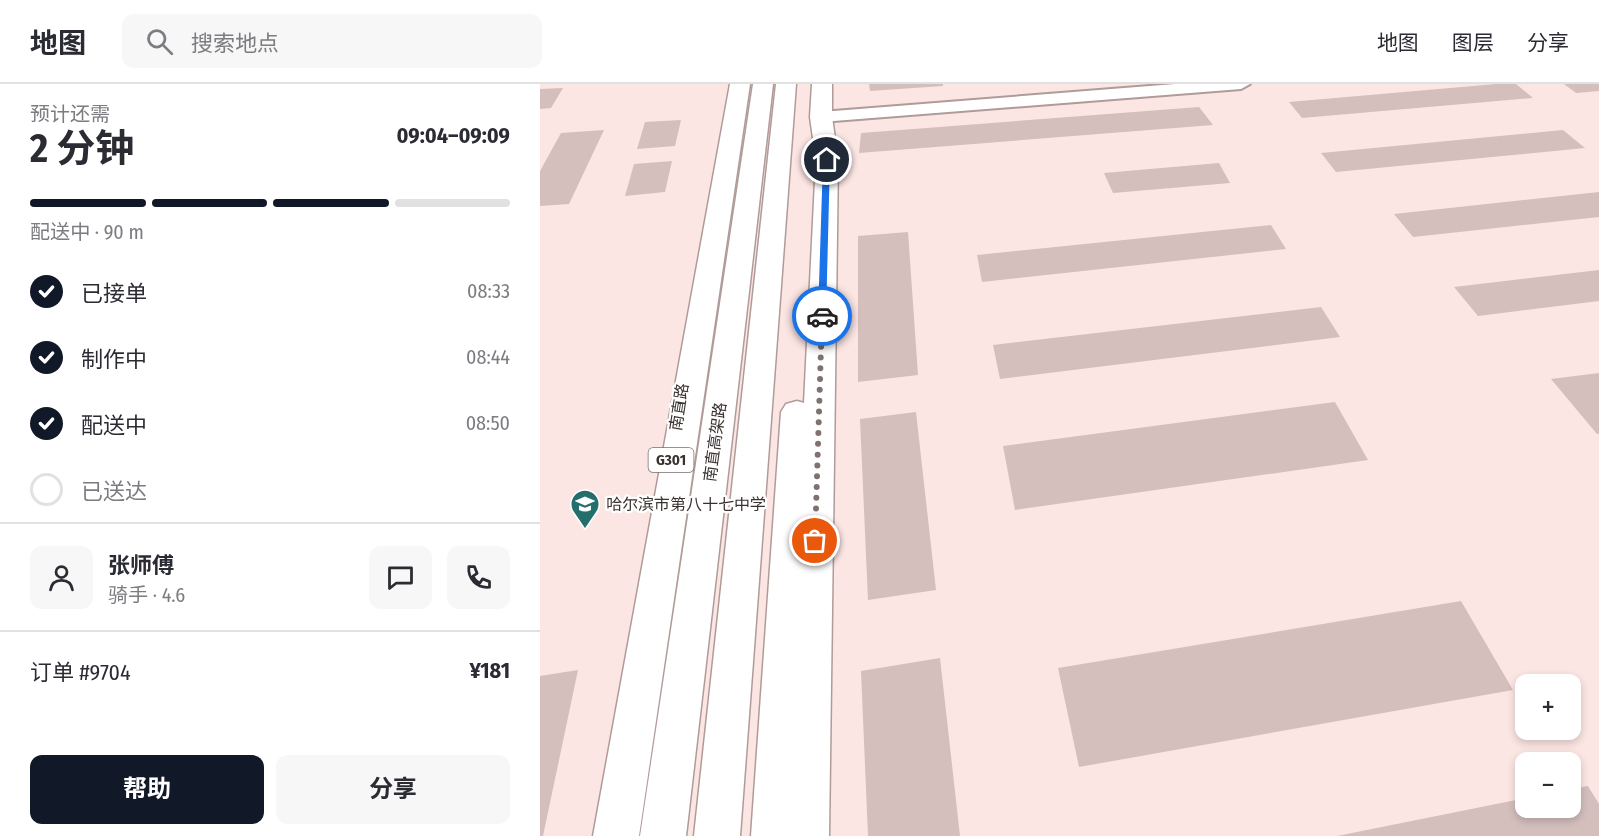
<!DOCTYPE html>
<html lang="zh">
<meta charset="utf-8">
<style>
:root{--surface:#fff;--page:#f7f7f7;--text:#2b2b33;--muted:#7c7c81;--line:#e1e1e2;--accent:#111827}
body{margin:0;font-family:"Fira Sans Condensed","Noto Sans SC",sans-serif;background:var(--page);color:var(--text);height:100vh;display:flex;flex-direction:column;font-size:22px;white-space:nowrap}
*{box-sizing:border-box;margin:0}
p{font-size:20px;color:var(--muted)}
.icon{flex:none;width:33px;height:33px;fill:none;stroke:currentColor;stroke-width:2;stroke-linecap:round;stroke-linejoin:round}
.map{position:relative;flex:1;overflow:hidden}
.drawer{display:flex;flex-direction:column;background:var(--surface);width:540px}
.drawer>*{flex:none}
.fabs{position:absolute;left:975px;top:590px;display:grid;gap:12px}
.fabs a{display:grid;place-items:center;width:66px;height:66px;border-radius:12px;background:var(--surface);box-shadow:0 3px 9px #0003;font-size:30px}
.pin{position:absolute;display:grid;place-items:center;width:51px;height:51px;color:#fff;margin:-26px;border:3px solid #fff;border-radius:50%;box-shadow:0 2px 6px #0007}
.courier{position:absolute;display:grid;place-items:center;width:60px;height:60px;margin:-30px;border:4px solid #1a73e8;border-radius:50%;background:#fff;color:#222;box-shadow:0 2px 8px #0007}
.headline em{font-style:normal;font-weight:700}
.headline div{display:flex;flex-direction:column-reverse}
.headline{display:flex;align-items:center;justify-content:space-between;height:102px;padding:0 30px}
h1{font-size:39px;font-weight:700;line-height:45px}
.bar{display:grid;grid-template-columns:repeat(4,1fr);gap:9px 6px;align-content:center;height:72px;padding:0 30px}
.bar i{height:8px;border-radius:4px;background:var(--line)}
.bar .active{background:var(--accent)}
.bar p{grid-column:span 4}
.line{display:flex;align-items:center;gap:15px;padding:0 30px;border-top:2px solid var(--line)}
.line div{flex:1}
.round{display:grid;place-items:center;flex:none;width:63px;height:63px;border-radius:12px;background:var(--page)}
ol{padding:0 30px;list-style:none}
li{display:flex;align-items:center;gap:18px;height:66px}
li p{margin-inline-start:auto}
li .icon{padding:6px;border-radius:50%;background:var(--accent);color:#fff;stroke-width:4}
li:last-child{color:var(--muted)}
li i{width:33px;height:33px;border:3px solid var(--line);border-radius:50%}
.primary-button{display:flex;gap:12px;margin-top:auto;padding:12px 30px}
.primary-button a{flex:1;height:69px;border-radius:12px;background:var(--accent);color:#fff;font-size:24px;font-weight:700;line-height:69px;text-align:center}
.primary-button a+a{background:var(--page);color:var(--text)}
header{display:flex;align-items:center;gap:36px;box-sizing:border-box;height:84px;padding:0 30px;background:var(--surface);border-bottom:2px solid var(--line)}
header strong{font-size:28px}
nav{display:flex;gap:33px;margin-inline-start:auto;font-size:21px}
.search{width:420px;height:54px;background:var(--page);display:flex;align-items:center;gap:15px;box-sizing:border-box;padding:0 21px;border-radius:12px;color:var(--muted);font-size:22px}
main{display:flex;flex:1;min-height:0}
.map>svg:first-child{display:block}
</style>
<header>
<strong>地图</strong>
<div class="search"><svg class="icon" aria-label="search" viewBox="0 0 24 24"><circle cx="10" cy="10" r="6"/><path d="M15 15l6 6"/></svg>搜索地点</div>
<nav><a>地图</a><a>图层</a><a>分享</a></nav>
</header>
<main>
<section class="drawer">
<div class="headline"><div><h1>2 分钟</h1><p>预计还需</p></div><em>09:04–09:09</em></div>
<div class="bar"><i class="active"></i><i class="active"></i><i class="active"></i><i></i><p>配送中 · 90 m</p></div>
<ol>
<li><svg class="icon" aria-label="check" viewBox="0 0 24 24"><path d="M5 12l5 5 9-10"/></svg>已接单<p>08:33</p></li>
<li><svg class="icon" aria-label="check" viewBox="0 0 24 24"><path d="M5 12l5 5 9-10"/></svg>制作中<p>08:44</p></li>
<li><svg class="icon" aria-label="check" viewBox="0 0 24 24"><path d="M5 12l5 5 9-10"/></svg>配送中<p>08:50</p></li>
<li><i></i>已送达</li>
</ol>
<div class="line" style="height:108px"><a class="round"><svg class="icon" aria-label="person" viewBox="0 0 24 24"><circle cx="12" cy="8" r="4"/><path d="M4 21q1-7 8-7t8 7"/></svg></a><div><b>张师傅</b><p>骑手 · 4.6</p></div><a class="round"><svg class="icon" aria-label="chat" viewBox="0 0 24 24"><path d="M4 5h16v11H9l-5 4z"/></svg></a><a class="round"><svg class="icon" aria-label="phone" viewBox="0 0 24 24"><path d="M5 4h4l2 5-3 2q2 4 5 5l2-3 5 2v4C11 20 4 13 5 4z"/></svg></a></div>
<div class="line" style="height:78px"><div>订单 #9704</div><b>¥181</b></div>
<div class="primary-button"><a>帮助</a><a>分享</a></div>
</section>
<div class="map">
<svg width="1059" height="752" viewBox="0 0 1059 752">
<rect width="100%" height="100%" fill="#fce6e4"/>
<g fill="#d4bfbd">
<path d="M329,0H403V2L330,7Z"/>
<path d="M956,0H976L993,14L762,34L749,18Z"/>
<path d="M1024,0H1059V7L1036,9Z"/>
<path d="M23,4L11,24L0,25V5Z"/>
<path d="M659,23L673,41L319,69L321,49Z"/>
<path d="M141,36L135,62L97,65L105,38Z"/>
<path d="M64,46L29,120L0,122V87L21,49Z"/>
<path d="M1023,46L1045,64L796,88L781,69Z"/>
<path d="M132,77L125,108L85,112L94,80Z"/>
<path d="M679,79L690,99L573,109L564,89Z"/>
<path d="M1059,108V133L873,153L854,130Z"/>
<path d="M731,141L746,165L442,198L437,171Z"/>
<path d="M368,148L378,291L318,298V152Z"/>
<path d="M1059,186V217L938,232L914,203Z"/>
<path d="M781,223L800,253L460,295L453,261Z"/>
<path d="M1059,289V350H1057L1011,295Z"/>
<path d="M795,318L828,376L475,426L463,362Z"/>
<path d="M376,328L396,506L328,516L320,335Z"/>
<path d="M921,517L973,606L539,683L518,584Z"/>
<path d="M400,574L420,752H328L321,587Z"/>
<path d="M38,586L3,752H0V592Z"/>
<path d="M1048,702L1059,720V752H797L986,714V723H1030V705Z"/>
</g>
<g fill="none" stroke-linecap="round" stroke-linejoin="round">
<g stroke="#b09b99" stroke-width="4">
<path id="street" d="M635,0H710L701,5L281,38L272,33L281,28Z"/>
</g>
<g stroke="#b09b99" stroke-width="3">
<g id="highway">
<path d="M190,0H210L99,752H53Z"/>
<path d="M213,0H233L146,752H100Z"/>
<path d="M236,0H256L200,752H154Z"/>
<path d="M272,0H292V33L298,76L289,752H211L241,328L246,320L257,317L264,319L276,76L270,33Z"/>
</g>
</g>
<use href="#street" fill="#fff" fill-rule="evenodd"/>
<use href="#highway" fill="#fff" fill-rule="evenodd"/>
</g>
<path fill="#1a73e8" d="M287,74L290,76L286,232L282,234L278,232L283,76Z"/>
<g fill="none" stroke-linecap="round" stroke-linejoin="round">
<path stroke="#7e7170" stroke-width="6" stroke-dasharray="0 10.8" d="M275,457L282,232"/>
</g>
<defs>
<g id="school-pin" transform="scale(1.5)"><path d="M0 17L-7.5 6A9.5 9.5 0 1 1 7.5 6Z" fill="#246e6c" stroke="#fff"/><path d="M0-5L7-2L0 1L-7-2ZM-4 1L0 2.5L4 1V4Q0 6-4 4Z" fill="#fff"/></g>
</defs>
<g fill-rule="evenodd">
<use href="#school-pin" x="45" y="420"/>
</g>
<g text-anchor="middle" dominant-baseline="central" stroke-width="4.5" stroke-linejoin="round" paint-order="stroke">
<rect fill="#fff" stroke="#75706f" stroke-width="1.5" x="108.5" y="364" width="45" height="24" rx="4.5"/>
<g font-size="15" font-weight="bold" fill="#3a3231">
<text x="131" y="376">G301</text>
</g>
<g font-size="16" fill="#3a3231" stroke="#fff">
<text transform="translate(139 323) rotate(-81)">南直路</text>
<text transform="translate(175 358) rotate(-82)">南直高架路</text>
</g>
<g font-size="16" fill="#3a3231" stroke="#fff" text-anchor="start">
<text x="66" y="420">哈尔滨市第八十七中学</text>
</g>
</g>
</svg>
<div class="fabs">
<a>+</a>
<a>−</a>
</div>
<div class="pin" style="left:275px;top:457px;background:#ea580c"><svg class="icon" aria-label="bag" viewBox="0 0 24 24"><path d="M5 8h14l-1 12H6zM9 8a3 3 0 0 1 6 0"/></svg></div>
<div class="pin" style="left:287px;top:76px;background:#1f2937"><svg class="icon" aria-label="home" viewBox="0 0 24 24"><path d="M3 11l9-7 9 7M6 9v11h12V9"/></svg></div>
<div class="courier" style="left:282px;top:232px"><svg class="icon" aria-label="car" viewBox="0 0 24 24"><path d="M5 17H2v-5l4-1 3-4h7l3 4 3 1v5h-3M9 17h6M6 11h13"/><circle cx="7" cy="17" r="2"/><circle cx="17" cy="17" r="2"/></svg></div>
</div>
</main>
